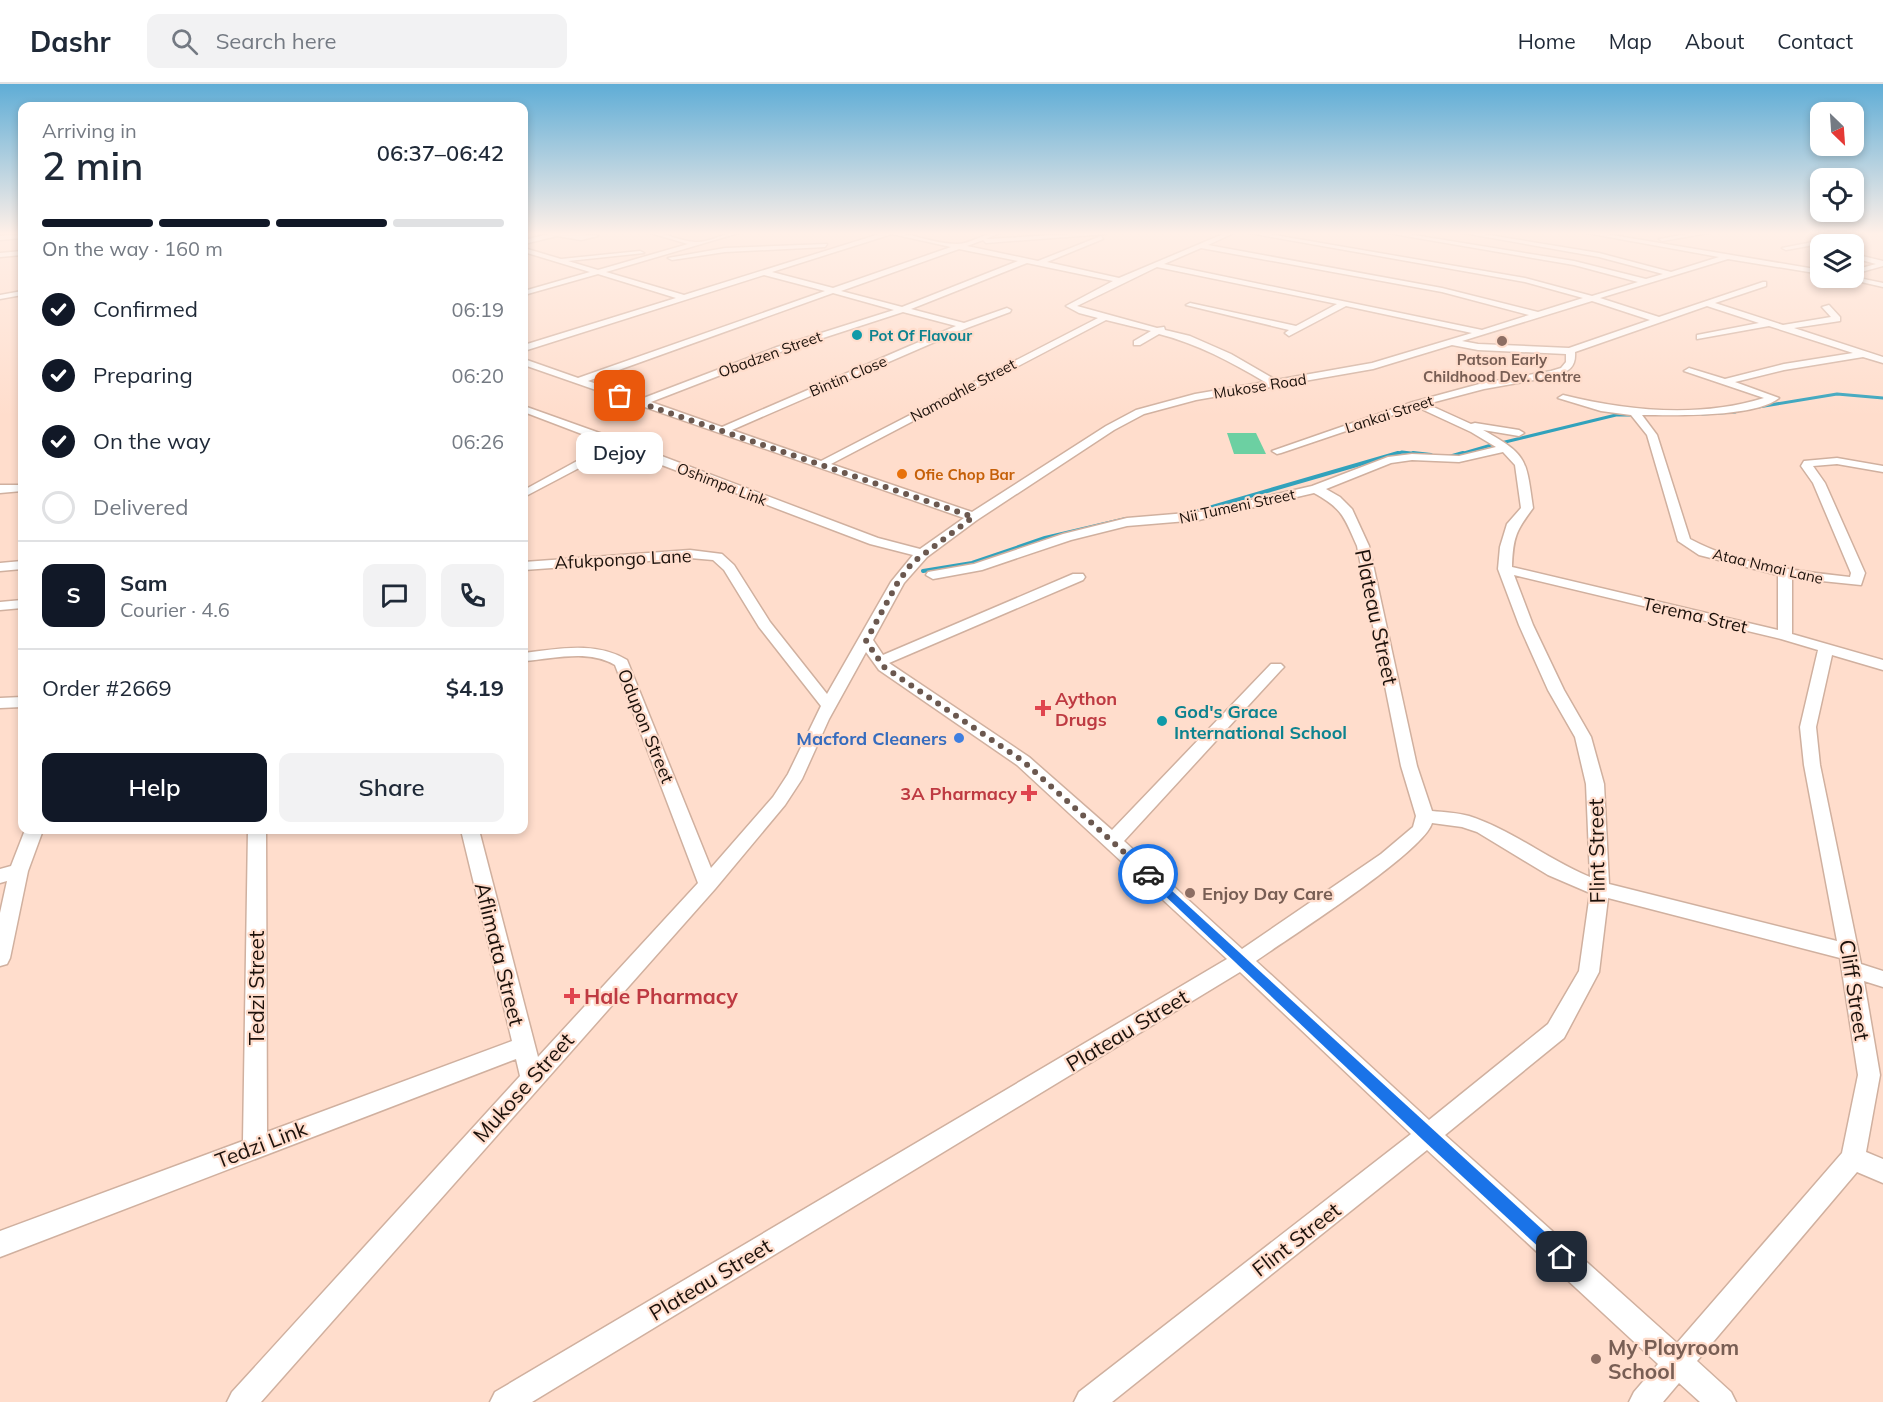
<!DOCTYPE html>
<meta charset="utf-8">
<style>
:root{--surface:#fff;--page:#f2f2f3;--text:#1f2937;--muted:#747a83;--line:#e0e1e3;--accent:#111827}
body{margin:0;font-family:Mulish,sans-serif;background:var(--page);color:var(--text);height:100vh;display:flex;flex-direction:column;font-size:22px;white-space:nowrap}
*{box-sizing:border-box;margin:0}
p{font-size:20px;color:var(--muted)}
.icon{flex:none;width:33px;height:33px;fill:none;stroke:currentColor;stroke-width:2;stroke-linecap:round;stroke-linejoin:round}
.map{position:relative;flex:1;overflow:hidden}
.side{position:absolute;left:18px;top:18px;width:510px;height:732px;display:flex;flex-direction:column;background:var(--surface);border-radius:12px;box-shadow:0 3px 9px #0003}
.side>*{flex:none}
.needle{width:39px;rotate:155deg}
.buttons{position:absolute;left:1810px;top:18px;display:grid;gap:12px}
.buttons a{display:grid;place-items:center;width:54px;height:54px;border-radius:12px;background:var(--surface);box-shadow:0 3px 9px #0003;font-size:30px}
.pin{position:absolute;display:grid;place-items:center;width:51px;height:51px;color:#fff;margin:-26px;border-radius:12px;box-shadow:0 3px 9px #0006}
.courier{position:absolute;display:grid;place-items:center;width:60px;height:60px;margin:-30px;border:4px solid #1a73e8;border-radius:50%;background:#fff;color:#222;box-shadow:0 2px 8px #0007}
.bubble{position:absolute;height:42px;border-radius:12px;background:var(--surface);box-shadow:0 3px 9px #0003;font-size:20px;font-weight:600;line-height:42px;text-align:center}
.headline em{font-style:normal;font-weight:600}
.headline div{display:flex;flex-direction:column-reverse}
.headline{display:flex;align-items:center;justify-content:space-between;height:102px;padding:0 24px}
h1{font-size:39px;font-weight:600;line-height:45px}
.bar{display:grid;grid-template-columns:repeat(4,1fr);gap:9px 6px;align-content:center;height:72px;padding:0 24px}
.bar i{height:8px;border-radius:4px;background:var(--line)}
.bar .selected{background:var(--accent)}
.bar p{grid-column:span 4}
.line{display:flex;align-items:center;gap:15px;padding:0 24px;border-top:2px solid var(--line)}
.line div{flex:1}
.round{display:grid;place-items:center;flex:none;width:63px;height:63px;border-radius:12px;background:var(--page)}
ol{padding:0 24px;list-style:none}
li{display:flex;align-items:center;gap:18px;height:66px}
li p{margin-inline-start:auto}
li .icon{padding:6px;border-radius:50%;background:var(--accent);color:#fff;stroke-width:4}
li:last-child{color:var(--muted)}
li i{width:33px;height:33px;border:3px solid var(--line);border-radius:50%}
.action{display:flex;gap:12px;margin-top:auto;padding:12px 24px}
.action a{flex:1;height:69px;border-radius:12px;background:var(--accent);color:#fff;font-size:24px;font-weight:600;line-height:69px;text-align:center}
.action a+a{background:var(--page);color:var(--text)}
header{display:flex;align-items:center;gap:36px;box-sizing:border-box;height:84px;padding:0 30px;background:var(--surface);border-bottom:2px solid var(--line)}
header strong{font-size:28px}
nav{display:flex;gap:33px;margin-inline-start:auto;font-size:21px}
.search{width:420px;height:54px;background:var(--page);display:flex;align-items:center;gap:15px;box-sizing:border-box;padding:0 21px;border-radius:12px;color:var(--muted);font-size:22px}
.map>svg:first-child{display:block}
</style>
<header>
<strong>Dashr</strong>
<div class="search"><svg class="icon" aria-label="search" viewBox="0 0 24 24"><circle cx="10" cy="10" r="6"/><path d="M15 15l6 6"/></svg>Search here</div>
<nav><a>Home</a><a>Map</a><a>About</a><a>Contact</a></nav>
</header>
<div class="map">
<svg width="1883" height="1318" viewBox="0 0 1883 1318">
<rect width="100%" height="100%" fill="#fdc"/>
<path fill="#6cd0a2" d="M1227,349H1256L1266,370H1234Z"/>
<g fill="none" stroke-linecap="round" stroke-linejoin="round">
<g stroke="#32a2bc" stroke-width="3">
<path d="M1752,324L1837,310L1883,314"/>
<path d="M1702,330L1735,328"/>
<path d="M1501,359L1616,331H1633"/>
<path d="M1393,371L1402,368L1428,371"/>
<path d="M1457,371L1495,360"/>
</g>
<g stroke="#32a2bc" stroke-width="4">
<path d="M1413,369L1431,371"/>
<path d="M1449,373L1463,369"/>
<path d="M1188,430L1398,369"/>
<path d="M923,487L972,479L1045,454L1126,435"/>
</g>
<g stroke="#d0b09f" stroke-width="3">
<g id="minor">
<path d="M557,148C567,150 594,150 598,152L581,156L557,152L524,160V156Z"/>
<path d="M647,148C663,147 678,157 695,158C710,159 726,147 742,148L606,188L684,211L886,148C910,148 933,160 957,160C972,160 986,147 1002,148L986,155L1109,148L1106,150L986,159L983,156L967,162L1038,177L1101,152L1103,155L1047,178L1119,194L1228,148H1236L1208,161L1442,204L1538,228L1583,214L1525,198L1244,148H1257L1525,194L1592,212L1638,198L1574,181L1382,148H1395L1574,177L1646,195L1663,190L1599,173L1458,148H1471L1599,169L1671,188L1719,173L1581,148H1594L1821,186V190L1728,175L1600,214L1659,233L1763,198H1766V202L1715,219L1783,241L1831,233L1822,223L1829,221L1840,233V237L1794,244L1883,273V279L1863,273L1784,286L1735,298L1779,314C1754,334 1674,331 1642,331L1657,351L1690,455C1738,481 1797,487 1850,493L1851,489L1813,399L1801,382L1804,377L1837,374L1883,382V388L1837,380L1813,382L1825,399L1865,489L1861,501L1792,494V550L1883,576V586L1832,571L1816,643L1820,681L1861,880L1883,887V903L1864,897L1880,991L1866,1068L1883,1075V1099L1857,1088L1697,1277L1731,1308L1736,1318H1700L1679,1299L1663,1318H1629L1634,1308L1658,1280L1427,1066L1112,1318H1074L1079,1308L1411,1050L1240,888L532,1318H490L495,1308L1227,875L1017,681L879,586L866,568L829,635L802,695L785,721L715,805L261,1318H227L232,1308L520,992L516,975L0,1173V1147L243,1057L248,746H266L267,1048L512,957L461,746H479L538,973L698,799L615,581C588,565 554,575 524,577V569C559,565 595,557 627,576L711,784L773,713L788,690L821,622L759,543L724,486L713,476L690,474L524,486V478L690,466L722,470L734,481L770,538L827,610L891,498L913,471L870,460L617,364L524,413V406L608,360L524,328V322L622,357L878,454L920,465L964,434L524,281V275L578,294L825,207L764,191L524,267V261L676,214L598,190L524,211V207L590,188L524,168V164L561,175L640,167L644,169L568,177L598,186L688,160ZM892,150L951,163L833,204L772,188ZM1201,164L1442,208L1529,231L1482,246L1164,180ZM959,165L1018,177L902,223L841,207ZM1027,179L1113,197L1066,222L1079,229L1098,234L821,377L732,346L967,244L1010,228L1011,226L1007,224L964,239L911,225ZM1157,183L1337,220L1296,242L1190,219L1186,221L1289,246L1285,249L1289,252L1346,222L1472,249L1372,279L1276,296L1231,270L1190,252L1165,246L1164,243L1157,244L1077,222ZM833,209L894,226L777,263L641,315L588,297ZM1592,217L1650,236L1569,264L1478,260L1462,257ZM1707,222L1759,239L1697,251V255L1769,242L1853,269L1784,280L1725,295L1689,284L1684,287L1764,314C1700,334 1627,327 1563,311L1558,314L1601,327L1631,331L1647,351L1678,457L1699,471L1778,491V546L1512,483C1513,453 1516,447 1533,424C1526,375 1528,371 1483,346L1519,352L1524,349L1519,346L1475,339L1471,340L1427,320L1484,305L1556,292C1569,287 1576,283 1575,268ZM903,228L956,242L722,343L651,318L783,267ZM1106,236L1151,247L1134,257V261H1140L1159,250C1198,260 1231,278 1265,298L1195,310L1136,326L1106,342L972,428L831,380ZM1452,261L1478,266L1566,270V278L1561,284L1551,287L1483,299L1413,318L1272,367L1277,370L1281,369L1417,323L1471,348L1496,363L1459,372L1412,370L1388,373L1312,402L1199,428L1127,434L1063,450L974,480L928,488L926,491L933,495L982,486L1071,456L1127,442L1199,436L1314,409C1343,425 1344,433 1357,462L1401,682L1416,732L1413,743L1381,770L1242,865L1124,757L1281,586L1284,583L1281,580H1271L1112,746L1029,673L889,579L1083,496L1085,493L1083,490H1073L883,571L873,556L904,499L927,473L977,436L1114,346L1144,330L1196,316L1373,285ZM1503,368L1515,381L1521,424L1507,440L1500,463L1498,485L1519,541L1548,606L1575,653L1586,700L1590,793C1549,776 1512,746 1469,732C1458,729 1444,728 1432,727L1417,682L1369,462L1352,425L1340,413L1326,405L1391,379L1412,376L1459,378ZM1514,491L1781,555L1818,566L1800,643L1804,681L1837,857L1609,800L1604,700L1591,653L1564,606L1533,541ZM1432,739L1462,743L1477,748L1548,791L1590,809L1579,887L1548,940L1429,1036L1256,877C1287,855 1424,768 1432,739ZM1608,814L1840,874L1858,991L1842,1069L1677,1259L1445,1051L1564,954L1599,888Z"/>
<path d="M1699,148H1714L1662,157L1659,155Z"/>
<path d="M22,150V154L0,156V152Z"/>
<path d="M1828,155L1830,158L1786,166L1782,164Z"/>
<path d="M827,160L825,163L725,168L672,176L668,174L725,164Z"/>
<path d="M22,167V171L0,173V169Z"/>
<path d="M1854,170L1883,177V182L1854,190V186L1876,180L1854,174Z"/>
<path d="M1854,193L1883,199V203L1844,194Z"/>
<path d="M22,207V211L0,215V211Z"/>
<path d="M0,401H22V407L0,409Z"/>
<path d="M22,477V485L0,487V479Z"/>
<path d="M22,516V524L0,526V518Z"/>
<path d="M22,613V623L0,624V614Z"/>
<path d="M25,746H43L28,787L10,874L7,880L0,882V829L7,797L0,799V785L11,782Z"/>
</g>
</g>
<use href="#minor" fill="#fff" fill-rule="evenodd"/>
</g>
<linearGradient id="sky" x2="0" y2="1"><stop stop-color="#5fadd6"/><stop offset="0.45" stop-color="#fff0e8"/><stop offset="1" stop-color="#fff0e8" stop-opacity="0"/></linearGradient>
<rect width="1883" height="332" fill="url(#sky)"/>
<path fill="#1a73e8" d="M1148,785L1567,1168L1569,1173L1567,1179L1562,1181L1556,1179L1423,1056L1144,792L1142,790Z"/>
<g fill="none" stroke-linecap="round" stroke-linejoin="round">
<path stroke="#6b584f" stroke-width="6" stroke-dasharray="0 10.8" d="M620,312L973,433L912,479L898,498L866,557L884,583L1023,677L1148,790"/>
</g>
<g fill="#0f9aa8" stroke="#fdc" stroke-width="2">
<circle cx="857" cy="251" r="6"/>
<circle cx="1162" cy="637" r="6"/>
</g>
<g fill="#8d6e63" stroke="#fdc" stroke-width="2">
<circle cx="1502" cy="257" r="6"/>
<circle cx="1190" cy="809" r="6"/>
<circle cx="1596" cy="1275" r="6"/>
</g>
<circle fill="#e8710a" stroke="#fdc" stroke-width="2" cx="902" cy="390" r="6"/>
<g fill="#e0444e" stroke="#fdc" stroke-width="2">
<path d="M1040 615h6v6h6v6h-6v6h-6v-6h-6v-6h6z"/>
<path d="M1026 700h6v6h6v6h-6v6h-6v-6h-6v-6h6z"/>
<path d="M569 903h6v6h6v6h-6v6h-6v-6h-6v-6h6z"/>
</g>
<circle fill="#3f7fe0" stroke="#fdc" stroke-width="2" cx="959" cy="654" r="6"/>
<g text-anchor="middle" dominant-baseline="central" stroke-width="4.5" stroke-linejoin="round" paint-order="stroke">
<g font-size="15" font-weight="bold" fill="#0d838f" stroke="#fdc" text-anchor="start">
<text x="869" y="251">Pot Of Flavour</text>
</g>
<g font-size="15" fill="#1c110b" stroke="#fdc">
<text transform="translate(770 270) rotate(-20)">Obadzen Street</text>
<text transform="translate(848 292) rotate(-23)">Bintin Close</text>
<text transform="translate(1260 302) rotate(-9)">Mukose Road</text>
<text transform="translate(963 306) rotate(-28)">Namoahle Street</text>
<text transform="translate(1389 330) rotate(-18)">Lankai Street</text>
<text transform="translate(722 400) rotate(21)">Oshimpa Link</text>
<text transform="translate(1237 422) rotate(-12)">Nii Tumeni Street</text>
<text transform="translate(1768 482) rotate(13)">Ataa Nmai Lane</text>
</g>
<g font-size="15" font-weight="bold" fill="#785e54" stroke="#fdc">
<text x="1502" y="275">Patson Early<tspan x="1502" dy="17">Childhood Dev. Centre</tspan></text>
</g>
<g font-size="15" font-weight="bold" fill="#c56008" stroke="#fdc" text-anchor="start">
<text x="914" y="390">Ofie Chop Bar</text>
</g>
<g font-size="18" fill="#1c110b" stroke="#fdc">
<text transform="translate(623 475) rotate(-3)">Afukpongo Lane</text>
<text transform="translate(1695 531) rotate(13)">Terema Stret</text>
<text transform="translate(646 642) rotate(68)">Odupon Street</text>
</g>
<g font-size="18" font-weight="bold" fill="#be3a42" stroke="#fdc" text-anchor="start">
<text x="1055" y="614">Aython<tspan x="1055" dy="21">Drugs</tspan></text>
<text x="1017" y="709" text-anchor="end">3A Pharmacy</text>
</g>
<g font-size="18" font-weight="bold" fill="#0d838f" stroke="#fdc" text-anchor="start">
<text x="1174" y="627">God's Grace<tspan x="1174" dy="21">International School</tspan></text>
</g>
<g font-size="18" font-weight="bold" fill="#366cbe" stroke="#fdc" text-anchor="end">
<text x="947" y="654">Macford Cleaners</text>
</g>
<g font-size="18" font-weight="bold" fill="#785e54" stroke="#fdc" text-anchor="start">
<text x="1202" y="809">Enjoy Day Care</text>
</g>
<g font-size="21" fill="#1c110b" stroke="#fdc">
<text transform="translate(1377 533) rotate(78)">Plateau Street</text>
<text transform="translate(1596 767) rotate(-91)">Flint Street</text>
<text transform="translate(500 870) rotate(76)">Aflimata Street</text>
<text transform="translate(256 904) rotate(-90)">Tedzi Street</text>
<text transform="translate(1855 906) rotate(81)">Cliff Street</text>
<text transform="translate(1127 946) rotate(-31)">Plateau Street</text>
<text transform="translate(523 1003) rotate(-48)">Mukose Street</text>
<text transform="translate(261 1060) rotate(-21)">Tedzi Link</text>
<text transform="translate(1296 1155) rotate(-38)">Flint Street</text>
<text transform="translate(710 1195) rotate(-31)">Plateau Street</text>
</g>
<g font-size="21" font-weight="bold" fill="#be3a42" stroke="#fdc" text-anchor="start">
<text x="584" y="912">Hale Pharmacy</text>
</g>
<g font-size="21" font-weight="bold" fill="#785e54" stroke="#fdc" text-anchor="start">
<text x="1608" y="1263">My Playroom<tspan x="1608" dy="24">School</tspan></text>
</g>
</g>
</svg>
<div class="buttons">
<a><svg class="needle" viewBox="-14 -14 28 28"><path d="M0-13l5 13h-10z" fill="#e53935"/><path d="M0 13l5-13h-10z" fill="#747a83"/></svg></a>
<a><svg class="icon" aria-label="locate" viewBox="0 0 24 24"><circle cx="12" cy="12" r="6"/><path d="M12 2v4M12 18v4M2 12h4M18 12h4"/></svg></a>
<a><svg class="icon" aria-label="layers" viewBox="0 0 24 24"><path d="M12 4l9 5-9 5-9-5zM3 14l9 5 9-5"/></svg></a>
</div>
<div class="pin" style="left:620px;top:312px;background:#ea580c"><svg class="icon" aria-label="bag" viewBox="0 0 24 24"><path d="M5 8h14l-1 12H6zM9 8a3 3 0 0 1 6 0"/></svg></div>
<div class="pin" style="left:1562px;top:1173px;background:#1f2937"><svg class="icon" aria-label="home" viewBox="0 0 24 24"><path d="M3 11l9-7 9 7M6 9v11h12V9"/></svg></div>
<div class="courier" style="left:1148px;top:790px"><svg class="icon" aria-label="car" viewBox="0 0 24 24"><path d="M5 17H2v-5l4-1 3-4h7l3 4 3 1v5h-3M9 17h6M6 11h13"/><circle cx="7" cy="17" r="2"/><circle cx="17" cy="17" r="2"/></svg></div>
<div class="bubble" style="left:576px;top:348px;width:87px">Dejoy</div>
<section class="side">
<div class="headline"><div><h1>2 min</h1><p>Arriving in</p></div><em>06:37–06:42</em></div>
<div class="bar"><i class="selected"></i><i class="selected"></i><i class="selected"></i><i></i><p>On the way · 160 m</p></div>
<ol>
<li><svg class="icon" aria-label="check" viewBox="0 0 24 24"><path d="M5 12l5 5 9-10"/></svg>Confirmed<p>06:19</p></li>
<li><svg class="icon" aria-label="check" viewBox="0 0 24 24"><path d="M5 12l5 5 9-10"/></svg>Preparing<p>06:20</p></li>
<li><svg class="icon" aria-label="check" viewBox="0 0 24 24"><path d="M5 12l5 5 9-10"/></svg>On the way<p>06:26</p></li>
<li><i></i>Delivered</li>
</ol>
<div class="line" style="height:108px"><b class="round" style="background:var(--accent);color:#fff">S</b><div><b>Sam</b><p>Courier · 4.6</p></div><a class="round"><svg class="icon" aria-label="chat" viewBox="0 0 24 24"><path d="M4 5h16v11H9l-5 4z"/></svg></a><a class="round"><svg class="icon" aria-label="phone" viewBox="0 0 24 24"><path d="M5 4h4l2 5-3 2q2 4 5 5l2-3 5 2v4C11 20 4 13 5 4z"/></svg></a></div>
<div class="line" style="height:78px"><div>Order #2669</div><b>$4.19</b></div>
<div class="action"><a>Help</a><a>Share</a></div>
</section>
</div>
